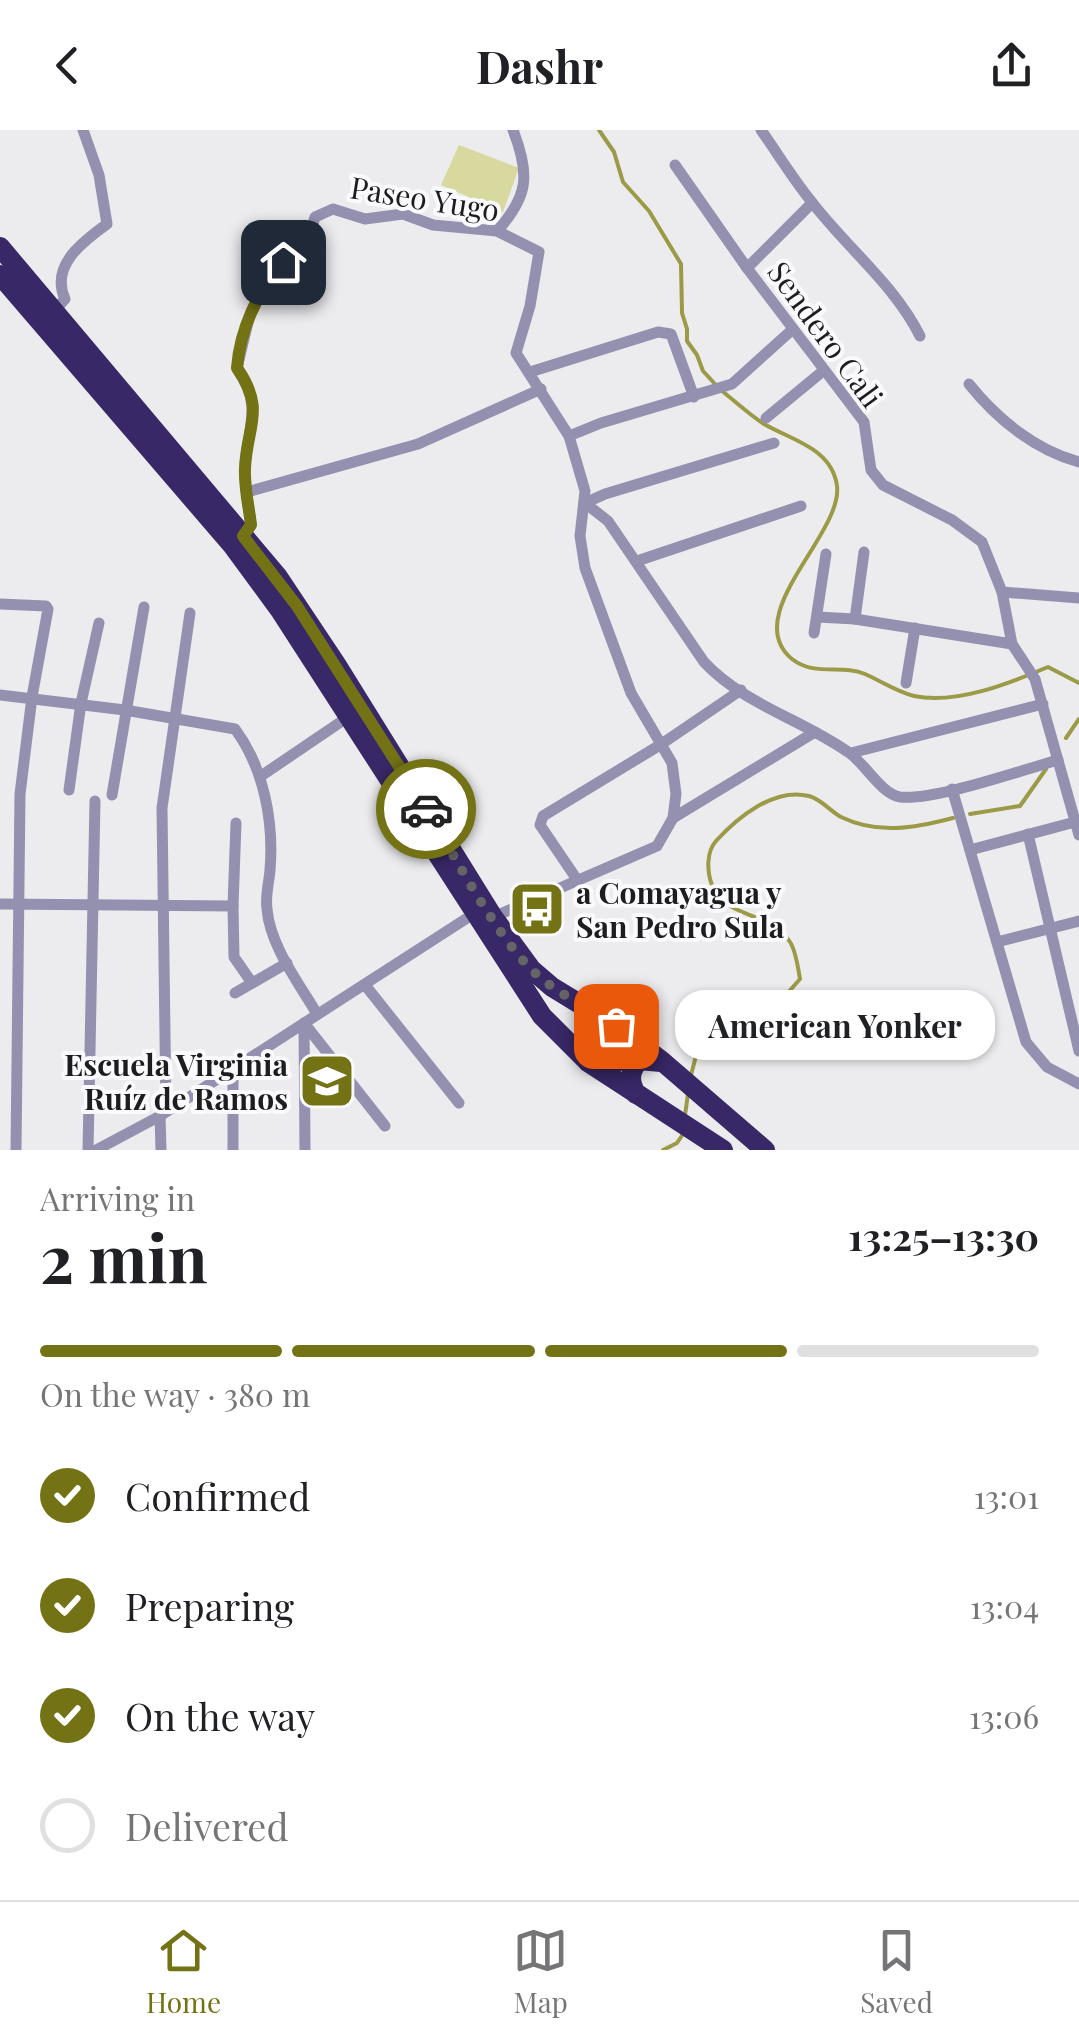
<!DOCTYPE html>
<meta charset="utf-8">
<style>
:root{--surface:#fff;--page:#f2f2f2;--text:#202124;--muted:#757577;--line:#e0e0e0;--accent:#737215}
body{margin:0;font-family:"Playfair Display",serif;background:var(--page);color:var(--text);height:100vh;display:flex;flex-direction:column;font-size:38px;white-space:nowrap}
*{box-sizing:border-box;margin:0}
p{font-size:32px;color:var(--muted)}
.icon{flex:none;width:55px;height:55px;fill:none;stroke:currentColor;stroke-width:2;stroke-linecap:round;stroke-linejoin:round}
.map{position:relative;height:1020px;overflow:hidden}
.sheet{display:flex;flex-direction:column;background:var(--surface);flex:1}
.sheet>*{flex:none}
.pin{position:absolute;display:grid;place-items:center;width:85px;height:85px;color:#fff;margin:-42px;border-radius:20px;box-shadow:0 5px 15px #0006}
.courier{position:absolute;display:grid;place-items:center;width:100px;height:100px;margin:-50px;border:8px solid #737215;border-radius:50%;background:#fff;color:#222;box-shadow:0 2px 12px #0007}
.bubble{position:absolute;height:70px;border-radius:30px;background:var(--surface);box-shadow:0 2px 8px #0004;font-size:32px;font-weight:700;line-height:70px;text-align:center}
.overview em{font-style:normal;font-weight:700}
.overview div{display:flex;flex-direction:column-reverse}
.overview{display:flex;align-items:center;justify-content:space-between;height:170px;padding:0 40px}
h1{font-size:65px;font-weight:700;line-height:75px}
.bar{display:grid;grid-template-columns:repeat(4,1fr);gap:15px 10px;align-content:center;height:120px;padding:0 40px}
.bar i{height:12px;border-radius:8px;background:var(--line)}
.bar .on{background:var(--accent)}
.bar p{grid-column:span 4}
ol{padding:0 40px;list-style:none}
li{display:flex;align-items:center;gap:30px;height:110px}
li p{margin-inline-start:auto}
li .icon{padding:10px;border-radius:50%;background:var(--accent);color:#fff;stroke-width:4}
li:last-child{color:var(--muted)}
li i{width:55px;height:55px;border:5px solid var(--line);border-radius:50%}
header{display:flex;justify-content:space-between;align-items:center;height:130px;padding:0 40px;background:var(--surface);font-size:45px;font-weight:700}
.tabs{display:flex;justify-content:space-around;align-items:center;height:140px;border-top:2px solid var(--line);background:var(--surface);font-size:28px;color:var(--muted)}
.tabs a{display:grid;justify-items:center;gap:5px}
.tabs .on{color:var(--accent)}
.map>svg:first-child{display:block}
</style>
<header><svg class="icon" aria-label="back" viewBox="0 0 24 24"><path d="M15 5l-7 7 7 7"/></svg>Dashr<svg class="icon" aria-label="share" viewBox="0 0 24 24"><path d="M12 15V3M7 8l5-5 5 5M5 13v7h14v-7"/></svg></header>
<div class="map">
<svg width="1079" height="1020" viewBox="0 0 1079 1020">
<rect width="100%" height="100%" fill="#ececef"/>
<path fill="#d8d99e" d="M459,15L519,38L503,82L441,55Z"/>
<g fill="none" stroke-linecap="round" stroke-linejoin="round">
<g stroke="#9b9a47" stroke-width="4">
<path d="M599,0L614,22L623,52L649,81L681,134L682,183L687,199V211L697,225L703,241L715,254"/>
<path d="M722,261C736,272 750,285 764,294C791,310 832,318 837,356C843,404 739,485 792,529C815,547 842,534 865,544C881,551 897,562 914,566C956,575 1010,553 1048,537L1079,553"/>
<path d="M1066,608L1079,589"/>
<path d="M970,684L1020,676L1046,639"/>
<path d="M691,945L696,926L717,903L742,887L777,875L800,849C798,838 796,821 790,812C771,781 725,789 712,755C707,742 706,722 716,711C737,688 774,657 809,666C821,669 830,681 841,687C878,705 915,698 953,688"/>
<path d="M685,985L688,964"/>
<path d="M663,1020L677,1013L683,1004"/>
</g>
<g stroke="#9490b0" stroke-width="11">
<path d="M761,0C778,24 793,49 811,71C846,117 894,154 920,206"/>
<path d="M675,35L747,138L864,292L871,340L883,355L952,390L982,412L1002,462L1012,514L1035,549L1079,705"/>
<path d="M497,101C529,66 530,44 513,0"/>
<path d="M747,138L812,73"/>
<path d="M54,181L65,169C50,136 82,112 107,94L99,45L83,0"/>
<path d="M530,242L658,202L671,204L694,267"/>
<path d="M969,254C997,289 1035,320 1079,332"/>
<path d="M766,288L823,241"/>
<path d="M569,306L601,293L732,254L793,199"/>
<path d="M774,313L605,364L585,373L608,391L704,532C743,574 803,590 848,622C865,633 881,664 900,667C934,671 1022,640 1058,630"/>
<path d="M247,362L418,314L541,259"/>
<path d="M243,406L251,395C249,377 244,357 245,338C247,297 264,277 237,238L249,188L266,152L283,132L307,115L315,87L333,79L365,89L403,84L433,95L497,101L539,122L530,176L516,223L569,306L585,361L580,406L585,438L631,563L672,633L676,664L673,688L657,716L493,787"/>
<path d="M637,431L801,376"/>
<path d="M1002,462L1079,468"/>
<path d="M0,474L46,476L48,479L32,567L20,664L16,1020"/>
<path d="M817,487L855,489L1012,514"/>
<path d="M855,489L864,422"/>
<path d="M814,503L826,424"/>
<path d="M906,553L915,498"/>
<path d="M0,565L125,580L235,599C264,638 274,692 270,740C269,753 265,766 267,779C270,816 299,853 317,884"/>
<path d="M851,623L1043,574"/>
<path d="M261,646L348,587"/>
<path d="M952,659L1026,912L1047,937L1079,954"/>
<path d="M69,660L81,573L99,493"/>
<path d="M112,665L144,477"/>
<path d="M673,688L815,602"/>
<path d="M1028,704L1079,921"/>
<path d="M970,720L1075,692"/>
<path d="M578,751L540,695L543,686L660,615L741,560"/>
<path d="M0,774L233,776L236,693"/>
<path d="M233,776L234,827L252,853"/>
<path d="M997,812L1079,791"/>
<path d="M365,855L459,973"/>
<path d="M235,863L287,833"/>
<path d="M304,893L385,996"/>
<path d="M304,894L305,1020"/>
<path d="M233,939V1020"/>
<path d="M166,981L162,678L190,483"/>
<path d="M160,986L161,1020"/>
<path d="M88,1020L95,671"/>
<path d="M96,1020L160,986L475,783"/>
</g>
<g stroke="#382867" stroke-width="20">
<path d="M0,117L278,447L336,534L493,787L531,839L552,857L616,896L663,932L765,1020"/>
<path d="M0,145L233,416L280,480L542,886L588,932L723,1020"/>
<path d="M588,932L620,931L625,916L617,897"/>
<path d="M636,964C629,951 629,942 639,930L661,932"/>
</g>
</g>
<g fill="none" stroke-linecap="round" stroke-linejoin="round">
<path stroke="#656567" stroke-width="10" stroke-dasharray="0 18" d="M426,679C455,726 494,803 533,841C557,864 589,878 616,896"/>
<path stroke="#737215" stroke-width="12" d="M283,132C258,161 240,199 237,238C266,280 247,295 245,338C244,357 249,377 251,395L243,406L297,476L426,679"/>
</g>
<defs>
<g id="bus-square" transform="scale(2.875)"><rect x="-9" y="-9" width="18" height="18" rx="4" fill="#737215" stroke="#faf9fd"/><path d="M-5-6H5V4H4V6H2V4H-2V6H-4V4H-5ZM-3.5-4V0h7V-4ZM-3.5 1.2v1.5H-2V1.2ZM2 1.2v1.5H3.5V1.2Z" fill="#fff"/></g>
<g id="school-square" transform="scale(2.875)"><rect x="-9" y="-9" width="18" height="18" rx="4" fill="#737215" stroke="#faf9fd"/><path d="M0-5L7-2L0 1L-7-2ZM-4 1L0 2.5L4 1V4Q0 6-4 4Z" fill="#fff"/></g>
</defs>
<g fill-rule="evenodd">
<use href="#bus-square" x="537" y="779"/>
<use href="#school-square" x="327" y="951"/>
</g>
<g text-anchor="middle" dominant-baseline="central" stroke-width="8" stroke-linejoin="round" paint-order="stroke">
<g font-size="30" fill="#1d1d1e" stroke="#faf9fd">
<text transform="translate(425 68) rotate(9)">Paseo Yugo</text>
<text transform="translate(826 204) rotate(54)">Sendero Cali</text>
</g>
<g font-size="30" font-weight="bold" fill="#1d1d1e" stroke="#faf9fd" text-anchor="start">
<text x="576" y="762">a Comayagua y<tspan x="576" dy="34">San Pedro Sula</tspan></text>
<text x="288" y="934" text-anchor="end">Escuela Virginia<tspan x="288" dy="34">Ruíz de Ramos</tspan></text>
</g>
</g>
</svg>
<div class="pin" style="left:616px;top:896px;background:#ea580c"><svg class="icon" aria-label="bag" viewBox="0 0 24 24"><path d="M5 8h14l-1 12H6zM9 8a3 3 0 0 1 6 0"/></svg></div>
<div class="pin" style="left:283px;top:132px;background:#1f2937"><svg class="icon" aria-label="home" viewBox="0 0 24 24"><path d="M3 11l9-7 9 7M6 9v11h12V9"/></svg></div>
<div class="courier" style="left:426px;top:679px"><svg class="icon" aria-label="car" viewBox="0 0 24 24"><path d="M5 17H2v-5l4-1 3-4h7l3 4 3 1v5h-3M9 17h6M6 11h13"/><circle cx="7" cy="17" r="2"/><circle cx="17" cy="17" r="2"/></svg></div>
<div class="bubble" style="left:675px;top:860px;width:320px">American Yonker</div>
</div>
<section class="sheet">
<div class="overview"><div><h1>2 min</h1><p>Arriving in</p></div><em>13:25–13:30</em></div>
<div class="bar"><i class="on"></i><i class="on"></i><i class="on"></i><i></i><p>On the way · 380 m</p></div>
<ol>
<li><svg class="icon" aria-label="check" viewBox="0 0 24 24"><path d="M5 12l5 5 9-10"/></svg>Confirmed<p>13:01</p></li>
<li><svg class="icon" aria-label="check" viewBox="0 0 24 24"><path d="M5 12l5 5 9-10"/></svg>Preparing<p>13:04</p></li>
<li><svg class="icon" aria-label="check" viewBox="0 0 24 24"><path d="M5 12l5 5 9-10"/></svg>On the way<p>13:06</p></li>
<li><i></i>Delivered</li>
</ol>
</section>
<nav class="tabs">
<a class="on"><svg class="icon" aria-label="home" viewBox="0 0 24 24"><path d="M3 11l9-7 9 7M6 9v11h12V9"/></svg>Home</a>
<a><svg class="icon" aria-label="map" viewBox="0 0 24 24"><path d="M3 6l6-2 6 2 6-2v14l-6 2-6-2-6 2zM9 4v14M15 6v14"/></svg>Map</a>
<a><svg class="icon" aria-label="saved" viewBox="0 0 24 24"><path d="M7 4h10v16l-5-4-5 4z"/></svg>Saved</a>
</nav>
